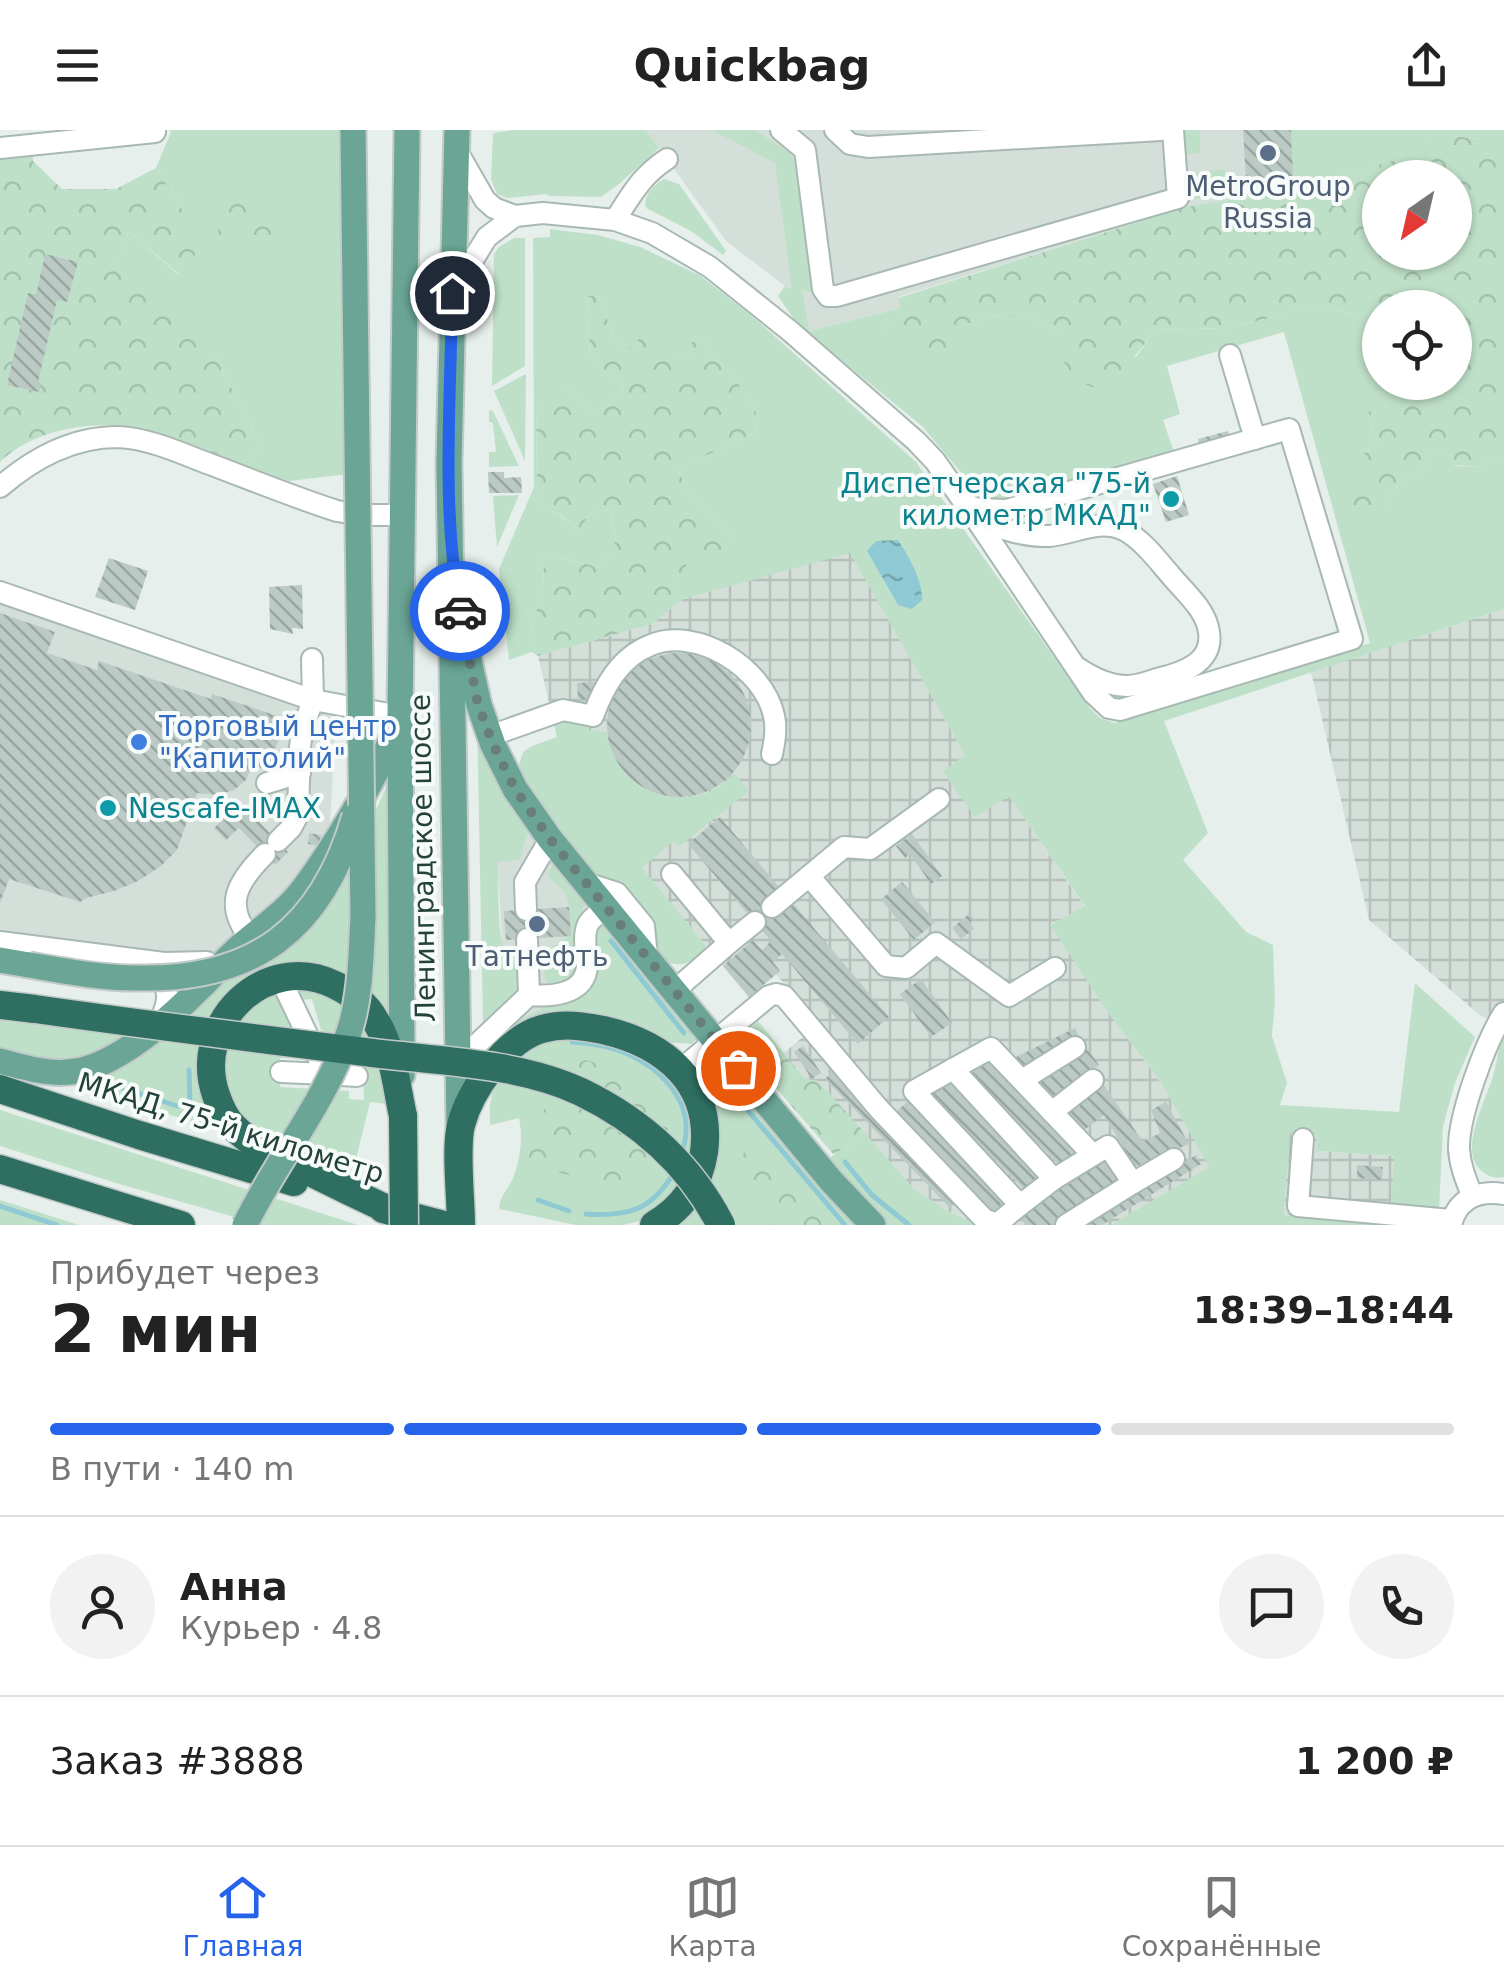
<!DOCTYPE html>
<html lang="ru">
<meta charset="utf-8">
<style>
:root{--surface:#fff;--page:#f2f2f2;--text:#222;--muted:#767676;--line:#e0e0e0;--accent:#2563eb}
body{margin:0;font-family:"DejaVu Sans",sans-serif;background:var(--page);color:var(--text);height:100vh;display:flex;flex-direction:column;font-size:38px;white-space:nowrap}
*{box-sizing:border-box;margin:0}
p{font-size:32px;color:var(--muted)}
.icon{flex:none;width:55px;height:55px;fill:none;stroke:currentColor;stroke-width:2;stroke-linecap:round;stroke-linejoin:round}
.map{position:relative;height:1095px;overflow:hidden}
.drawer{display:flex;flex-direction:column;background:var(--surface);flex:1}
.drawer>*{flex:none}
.needle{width:65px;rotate:214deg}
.controls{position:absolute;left:1362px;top:30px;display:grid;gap:20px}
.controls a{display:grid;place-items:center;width:110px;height:110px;border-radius:50%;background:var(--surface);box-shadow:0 2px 8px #0004;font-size:50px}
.pin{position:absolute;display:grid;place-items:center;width:85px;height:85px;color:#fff;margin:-42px;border:5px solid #fff;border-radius:50%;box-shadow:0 2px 10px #0007}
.courier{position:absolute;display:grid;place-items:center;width:100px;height:100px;margin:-50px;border:8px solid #2563eb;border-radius:50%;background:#fff;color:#222;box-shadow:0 2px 12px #0007}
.head em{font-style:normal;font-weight:800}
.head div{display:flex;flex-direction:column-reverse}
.head{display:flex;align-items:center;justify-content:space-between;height:170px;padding:0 50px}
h1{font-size:65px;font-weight:800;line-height:75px}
.bar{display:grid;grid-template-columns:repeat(4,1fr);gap:15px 10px;align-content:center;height:120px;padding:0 50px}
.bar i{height:12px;border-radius:8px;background:var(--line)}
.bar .selected{background:var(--accent)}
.bar p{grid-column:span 4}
.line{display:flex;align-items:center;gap:25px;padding:0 50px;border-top:2px solid var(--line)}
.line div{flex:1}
.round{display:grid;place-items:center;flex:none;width:105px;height:105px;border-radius:52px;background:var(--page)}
header{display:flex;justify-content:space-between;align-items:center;height:130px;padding:0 50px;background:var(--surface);font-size:45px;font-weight:800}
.tab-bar{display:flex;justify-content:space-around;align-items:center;height:140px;border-top:2px solid var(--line);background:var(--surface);font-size:28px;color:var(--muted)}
.tab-bar a{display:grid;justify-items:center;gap:5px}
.tab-bar .selected{color:var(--accent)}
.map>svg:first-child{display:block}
</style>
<header><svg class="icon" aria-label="menu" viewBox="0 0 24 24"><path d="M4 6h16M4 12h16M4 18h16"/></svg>Quickbag<svg class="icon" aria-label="share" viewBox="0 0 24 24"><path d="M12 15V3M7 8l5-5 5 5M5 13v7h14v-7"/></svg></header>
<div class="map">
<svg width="1504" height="1095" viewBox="0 0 1504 1095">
<defs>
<pattern id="industrial-grid" width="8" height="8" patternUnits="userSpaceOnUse" patternTransform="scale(2.5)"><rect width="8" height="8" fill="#d4dfda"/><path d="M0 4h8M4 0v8" fill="none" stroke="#b6c1bc"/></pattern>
<pattern id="forest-crowns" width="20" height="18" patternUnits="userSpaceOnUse" patternTransform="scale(2.5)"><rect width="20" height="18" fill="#bfe0c8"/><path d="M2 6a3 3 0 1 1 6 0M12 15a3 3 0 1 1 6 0" fill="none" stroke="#a4c1ad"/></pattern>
<pattern id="water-ripples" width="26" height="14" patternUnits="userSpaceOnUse" patternTransform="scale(2.5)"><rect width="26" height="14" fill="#8ec9d4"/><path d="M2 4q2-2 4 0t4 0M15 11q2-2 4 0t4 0" fill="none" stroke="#74a5ad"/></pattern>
<pattern id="building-back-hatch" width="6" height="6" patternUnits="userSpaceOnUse" patternTransform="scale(2.5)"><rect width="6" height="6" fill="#bbcac4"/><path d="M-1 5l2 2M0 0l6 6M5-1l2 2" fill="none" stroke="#98a6a0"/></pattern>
</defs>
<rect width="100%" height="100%" fill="#e6efeb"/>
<g fill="#d4dfda">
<path d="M646,0H1418L1298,59L1186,77L898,167L901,178L809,201L793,162L726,111Z"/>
<path d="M0,471L336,588L330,693L319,720L305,743L253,795L203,829L0,804Z"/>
<path d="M530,693L615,798L591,852L484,915L483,893L495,887L502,816L498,731Z"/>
</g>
<g fill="url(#industrial-grid)">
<path d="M850,422L965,625L944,642L1009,666L1085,777L1051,794L1107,881L1162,954L1210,1037L1111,1095H979L949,1082L913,1058L818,951L805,949L784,923L818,894L776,844L749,867L642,739L557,607L538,526L652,494L683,469Z"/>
<path d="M1504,479V892L1482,887L1369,790L1311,542Z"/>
<path d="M1289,1003L1317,1004L1316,1021L1395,1026L1390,1092L1284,1085Z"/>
</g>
<g fill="#bfe0c8" fill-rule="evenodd">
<path d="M169,0H344L349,344L289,351L269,345L245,335L253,328L260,313L216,228L113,138L129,102L178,144L184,82L156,38L171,2Z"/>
<path d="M514,0H646L659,18L619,54L601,67L548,66L547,64L507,68L497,64L491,49L493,3Z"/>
<path d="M712,0H755L789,22L794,31L814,163L802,160L809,201L901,178L897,191L883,200L958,198L988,185L1020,187L1038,189L1061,203L1136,227L1155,200L1227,198L1279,186L1301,176L1380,187V252L1433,253L1418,271L1368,284L1377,311L1365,323L1385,375L1398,354L1419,343L1433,321L1454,318L1455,336L1480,337L1504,326V479L1164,591L1208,703L1183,730L1246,802L1273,815L1275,871L1272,906L1287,953L1280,975L1399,982L1415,853L1475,907L1455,953L1443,996L1439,1080L1391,1076L1394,1026L1316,1021L1317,1005L1290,1003L1284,1085L1409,1095H1111L1209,1037L1162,954L1107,881L1050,795L1085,776L1009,666L975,687L943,642L965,625L850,423L683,469L673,452L686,416L739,418L691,364L677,339L757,302L755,274L703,212L691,229L637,219L616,212L598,166H587L590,228L624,258L610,275L595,281L563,256L536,275L537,353L543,377L560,385L578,400L591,383L610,379L616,412L598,437L544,424L543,458L530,505L538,526L532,522L509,530L499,439L534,357L533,108L550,107V99L598,105L640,117L699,145L752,186L916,332L1090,578L1100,588L1115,593L1370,513L1284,202L1167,236L1180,284L1163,290L1174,322L1007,370L990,371L974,358L922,296L798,195L778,166L785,156L792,160L775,33ZM876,411L898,475L868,422Z"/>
<path d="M1183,0H1200V23L1184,25Z"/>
<path d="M1291,0H1482L1481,9L1433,4L1424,22L1298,59L1248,67L1246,49L1293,46Z"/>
<path d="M1225,39L1226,62L1186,71L1185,44Z"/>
<path d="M664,49L679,54L726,121L723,125L691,101L646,78C643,64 654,56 664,49Z"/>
<path d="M514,108H525V236L492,256L494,124L499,117Z"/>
<path d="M526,244L525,331L494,261Z"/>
<path d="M489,280L493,281L519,336L489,337V322H496L493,293L489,292Z"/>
<path d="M519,365L497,417L493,366Z"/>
<path d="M477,590L530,693L520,730L498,732C499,758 497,786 502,812C504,822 514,829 518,839C529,862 501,884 483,893Z"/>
<path d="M554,592H576L590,600L606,602C610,617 615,632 627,644C648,667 688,675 715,659C722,655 728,648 734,643L749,661L680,716L674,711L642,738L707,817C694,829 681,842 664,829L597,748L526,657L519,635L523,622L532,616L557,607Z"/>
<path d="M390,648L394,905L339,844L221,875L227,1002L67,954L202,867L233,845L355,718L376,680Z"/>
<path d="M557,733L587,769L581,783L577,848L552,857L547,855C539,826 546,819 571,805C570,791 571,771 562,759C558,754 552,751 548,746L550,739Z"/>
<path d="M603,794L608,795L698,903L697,909L691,914L665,912L601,889L481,932L484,915C513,892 544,875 579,863L598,796Z"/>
<path d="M294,857H313L363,881L386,947V974L370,972L357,1025L361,1031L358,1042L295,1025L258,1007L225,968L222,917L239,884L278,860L314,929L280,928V957L349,961V969L364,970L363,937L345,933L335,905L321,900L312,869L300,870Z"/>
<path d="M0,888L137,905L110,923L58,936L0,921Z"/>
<path d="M1504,892V1047C1495,1049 1489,1047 1482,1041C1457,1021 1486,971 1493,946C1498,928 1500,910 1504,892Z"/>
<path d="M558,903L651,926L693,977L691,1042L656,1082L640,1091L623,1095H576L499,1079C500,1065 508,1060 513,1048C521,1028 523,1008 519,988L490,995C490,987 489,978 491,970C496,937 531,916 558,903Z"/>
<path d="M716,926L861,1095H670L685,1084L704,957C704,944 703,932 716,926Z"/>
<path d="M0,980L358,1095H262L116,1053L0,1016Z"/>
<path d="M865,1003L913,1058L949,1082L979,1095H887L826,1031Z"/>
<path d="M0,1070L79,1095H0Z"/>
</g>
<g fill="url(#forest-crowns)" fill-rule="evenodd">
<path d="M1482,0H1504V326L1480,337L1455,335L1453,319L1433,321L1419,343L1398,354L1385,375L1352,384L1347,358L1365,323L1377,311L1368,284L1377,268L1417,271L1433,253L1455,252V178H1380V187L1301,176L1279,186L1227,198L1155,200C1138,223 1122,245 1095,258L1066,247L1061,203L1038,189L989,185L958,198L948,223L919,220L882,201C897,191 903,185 898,168L1186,77L1298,59L1423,22V18L1433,4L1480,9ZM1380,48H1455V122H1380Z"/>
<path d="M31,4L33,31L62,59H116L156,38L184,82L200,119L179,144L129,102L114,138L171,177L216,228L260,313L253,329L245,335C215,324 186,311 156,302C106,288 38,295 0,332V7Z"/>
<path d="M224,58L256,64L275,77L280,97L262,118L242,119L219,106L215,81Z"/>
<path d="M587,166H598L616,212L637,219L639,202L663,199L675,225L690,229V212H703L755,274L757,302L677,339L691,364L740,418L707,442L687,417L686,442L673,452L683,469L652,494L538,526L530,505L543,458L544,424L598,437L616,411L610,379L591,383L578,400L561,385L543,377L537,353L536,275L545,262L563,256L595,281L610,275L624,258L590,228Z"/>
<path d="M758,891L805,949L818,951L865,1003L834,1025L743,920L744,905Z"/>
<path d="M586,930L623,942L656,964L670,996C655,1017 642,1040 620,1054C593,1049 541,1045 523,1024L564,939Z"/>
<path d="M753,1003L812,1072L825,1095H770L773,1091L770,1078L734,1061L739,1033Z"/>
</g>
<path fill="url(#water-ripples)" d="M898,410C909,427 922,449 922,470L912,479L898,475L867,421L876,411Z"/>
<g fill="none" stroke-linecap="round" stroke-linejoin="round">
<g stroke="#8ec9d4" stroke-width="5">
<path d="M611,811L684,903"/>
<path d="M572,912C585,913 598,914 611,918C656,930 700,972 682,1022"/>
<path d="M716,943L845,1095"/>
<path d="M101,951L177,976L190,974L189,940"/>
<path d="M845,1032L872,1065L909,1095"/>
<path d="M538,1070L569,1081"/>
<path d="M0,1076L57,1095"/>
<path d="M586,1084C629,1087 652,1080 675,1041"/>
</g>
</g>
<g fill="url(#building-back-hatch)">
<path d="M1243,0H1291L1293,46L1246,49Z"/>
<path d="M45,124L78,132L67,172L57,170L38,252L41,253L39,262L7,255L28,163L36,165Z"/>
<path d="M1228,301L1229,305L1199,314L1198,309Z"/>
<path d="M488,342H504V348L521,347L522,363H489Z"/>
<path d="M1177,346L1189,385L1166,392L1153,354Z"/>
<path d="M109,428L148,441L135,480L95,467Z"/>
<path d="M302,455L303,499L292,498L293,504L270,499L269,457Z"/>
<path d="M0,483L55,502L47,523L97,540L99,531L211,569L212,564L286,589L268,640L252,636L246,650L234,660L218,665L197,663L177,720L161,736L138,751L114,761L86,768L80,772L9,749L0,773Z"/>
<circle cx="679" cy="595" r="72"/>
<path d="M597,552L598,561H591V569L578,570L577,553Z"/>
<path d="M245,677L288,722L275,735L239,698L226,710L214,698L231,682Z"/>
<path d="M720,687L889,887L858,914L782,824L773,832L780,841L749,867L723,836L753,810L762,820L771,811L688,714Z"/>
<path d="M309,703L321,705L319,716L308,714Z"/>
<path d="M912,704L942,746L931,754L910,724L905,728L896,716Z"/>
<path d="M902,752L935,792L914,810L881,769Z"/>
<path d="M569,777L571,806L506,810L504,781Z"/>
<path d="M969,784L974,789L969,793L974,799L961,809L952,798Z"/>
<path d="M921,849L952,893L931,907L900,864Z"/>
<path d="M1075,898L1080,908L1021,937L1016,927Z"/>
<path d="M803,916L821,943L812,949L794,922Z"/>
<path d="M1085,916L1099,935L1053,970L1036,951Z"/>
<path d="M987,928L1078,1020L1061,1037L970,945Z"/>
<path d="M833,941L958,1070L950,1078L825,949Z"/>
<path d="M944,944L1042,1043L1025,1060L927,961Z"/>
<path d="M1103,954L1143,1012L1160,1003L1151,980L1166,972L1189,1014L1135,1037L1104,985L1079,1004L1062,982Z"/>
<path d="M912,967L1008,1068L990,1086L893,985Z"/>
<path d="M1196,1025L1201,1034L1102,1095H1082Z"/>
<path d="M1107,1027L1123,1051L1055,1095H1025L1019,1085Z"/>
<path d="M1357,1035L1383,1037L1382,1050L1357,1048Z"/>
</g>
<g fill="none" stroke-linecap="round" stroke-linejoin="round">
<g stroke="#a8b8b2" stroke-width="24">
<g id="minor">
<path d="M781,0L805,20L823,159L828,166H837L1178,68L1173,0"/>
<path d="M835,0L850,14L868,17L1161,0"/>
<path d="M0,18L155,2"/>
<path d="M457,21L485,70L494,78L515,86"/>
<path d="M615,90C632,64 641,46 667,29"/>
<path d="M453,162L487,107L515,86L543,83L615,90L652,103L710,137L790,201L916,311L935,331L976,389L1093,563L1109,578L1120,580L1352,509L1289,299L1006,380L979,379L966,375"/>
<path d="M1230,225L1255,309"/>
<path d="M0,357C34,328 72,307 118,307C145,308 174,320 199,330C245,347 290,366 337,381L361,385H401"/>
<path d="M976,389C1000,398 1023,407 1049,406C1075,404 1098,388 1124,400C1143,410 1159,432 1173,448C1186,463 1203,478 1208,497C1217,532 1183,543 1157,549C1148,552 1137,556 1127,556C1109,556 1093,548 1078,538"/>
<path d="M0,462L313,570L400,586"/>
<path d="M490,606L563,580L593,586C604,556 620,527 651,515C697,496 764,538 774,586C777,599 775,611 772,624"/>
<path d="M267,653L300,643"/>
<path d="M278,711L291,698L298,685L300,617L302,601L313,570L312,529"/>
<path d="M672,744L729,813L674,861"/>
<path d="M809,746L886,836L906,838L936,813L1009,866L1055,838"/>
<path d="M586,753L617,763L644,796L647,828"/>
<path d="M772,777L844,717L870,719L939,669"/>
<path d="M526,780L525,752L550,709"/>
<path d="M251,809C223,775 237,752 265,724"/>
<path d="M0,812L164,833L207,832"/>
<path d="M729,813L755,792"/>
<path d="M151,839C173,856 170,873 157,896"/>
<path d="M280,848L326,944L281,942"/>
<path d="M529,865C551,867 586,865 587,835C587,822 582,807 588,794C592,787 600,783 606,778"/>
<path d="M953,939L991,918L1093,1025"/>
<path d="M680,940L769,866L776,864L784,866L879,979L984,1089L1000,1095"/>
<path d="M460,941L474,917L529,865L527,809"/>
<path d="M326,944L357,946"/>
<path d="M1022,950L1075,917"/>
<path d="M1052,982L1093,950"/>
<path d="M1303,1009L1298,1076L1451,1090"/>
<path d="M1133,1053L1174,1029"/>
<path d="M1472,1065C1466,1050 1460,1036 1459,1019C1458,986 1486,911 1504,883"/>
<path d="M1020,1075L1054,1049"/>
<path d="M997,1094L1020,1075L914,961L953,939L1054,1049L1108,1016L1133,1053L1066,1095"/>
<path d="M1451,1095C1457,1069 1478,1060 1504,1064"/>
</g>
</g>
<g stroke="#c2cac8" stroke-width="29">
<g id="major">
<path d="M457,0L449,333L459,995"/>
<path d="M463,503L479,575L493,615L515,659L550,709L674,861L832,1052L873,1095"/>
<path d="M0,830L29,835"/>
<path d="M0,931C30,939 58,948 89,938C128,925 171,887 200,858C211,848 220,835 231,825C251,805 275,791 294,770C311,751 324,729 338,708C359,673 380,639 395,600"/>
<path d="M402,945L400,586L407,0"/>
</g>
</g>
<g stroke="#c2cac8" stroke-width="31">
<g id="highway">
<path d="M0,875L35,879"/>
<path d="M0,959L139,1005L294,1052"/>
<path d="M0,1039L181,1095"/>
<path d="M383,1079L444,1095"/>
<path d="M391,1081C363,1068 336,1055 308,1041C283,1029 255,1018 235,998C226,990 220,977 216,965C191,894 265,820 335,855C352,863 366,874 375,890C393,918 396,954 403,986"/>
<path d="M461,1095C461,1069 455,1018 461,995C470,960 506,909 542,899C563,893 583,896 603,900C665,914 713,954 704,1022C699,1056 682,1078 654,1095"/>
</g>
</g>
<use href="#minor" stroke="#fff" stroke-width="20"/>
<use href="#major" stroke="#6aa596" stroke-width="25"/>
<use href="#highway" stroke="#2f6f62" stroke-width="28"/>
<g stroke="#c2cac8" stroke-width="29" stroke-linecap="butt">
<g id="major-bridge">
<path d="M29,835C64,841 100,848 136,848C255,851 322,799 355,686"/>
<path d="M245,1095C277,1029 326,972 349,902C361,865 361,825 363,786L353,0"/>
</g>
</g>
<g stroke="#c2cac8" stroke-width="31" stroke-linecap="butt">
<g id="highway-bridge">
<path d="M35,879C147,895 260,909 373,923C439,931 520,933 581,962C641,991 690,1035 721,1095"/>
<path d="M403,986L404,1095"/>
</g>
</g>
<use href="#major-bridge" stroke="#6aa596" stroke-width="25"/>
<use href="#highway-bridge" stroke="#2f6f62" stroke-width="28"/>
</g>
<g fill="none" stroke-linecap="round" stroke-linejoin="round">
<path stroke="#687f78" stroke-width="10" stroke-dasharray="0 18" d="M460,481L478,575L493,614L515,659L550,709L738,938"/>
<path stroke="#2563eb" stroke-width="12" d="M452,163C451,269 441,377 460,481"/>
</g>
<g fill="#5c6f8a" stroke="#f7fbf9" stroke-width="4">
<circle cx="1268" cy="23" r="10"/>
<circle cx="537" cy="794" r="10"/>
</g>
<g fill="#0f9aa8" stroke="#f7fbf9" stroke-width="4">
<circle cx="1171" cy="369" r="10"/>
<circle cx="108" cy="678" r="10"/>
</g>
<circle fill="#3f7fe0" stroke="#f7fbf9" stroke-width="4" cx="139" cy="612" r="10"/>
<g text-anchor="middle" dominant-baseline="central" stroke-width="8" stroke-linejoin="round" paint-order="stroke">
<g font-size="28" fill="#4e5e75" stroke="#f7fbf9">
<text x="1268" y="56">MetroGroup<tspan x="1268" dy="32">Russia</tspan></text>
<text x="537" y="826">Татнефть</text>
</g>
<g font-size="28" fill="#0d838f" stroke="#f7fbf9" text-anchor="end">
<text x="1151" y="353">Диспетчерская "75-й<tspan x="1151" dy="32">километр МКАД"</tspan></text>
<text x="128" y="678" text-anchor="start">Nescafe-IMAX</text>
</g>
<g font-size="28" fill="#366cbe" stroke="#f7fbf9" text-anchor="start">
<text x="159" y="596">Торговый центр<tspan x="159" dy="32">"Капитолий"</tspan></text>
</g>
<g font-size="28" fill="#24423a" stroke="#f7fbf9">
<text transform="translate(423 728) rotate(-91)">Ленинградское шоссе</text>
<text transform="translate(231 998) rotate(17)">МКАД, 75-й километр</text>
</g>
</g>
</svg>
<div class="controls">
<a><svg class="needle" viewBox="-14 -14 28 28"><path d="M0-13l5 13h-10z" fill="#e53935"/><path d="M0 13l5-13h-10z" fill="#767676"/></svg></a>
<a><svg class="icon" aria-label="locate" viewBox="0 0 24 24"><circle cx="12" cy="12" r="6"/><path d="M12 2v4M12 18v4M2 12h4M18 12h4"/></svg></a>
</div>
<div class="pin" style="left:738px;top:938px;background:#ea580c"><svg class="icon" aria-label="bag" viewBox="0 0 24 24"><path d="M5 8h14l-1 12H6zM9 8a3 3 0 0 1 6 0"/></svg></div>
<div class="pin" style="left:452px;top:163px;background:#1f2937"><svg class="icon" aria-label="home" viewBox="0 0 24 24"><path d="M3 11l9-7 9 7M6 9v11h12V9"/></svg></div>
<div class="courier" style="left:460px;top:481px"><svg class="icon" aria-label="car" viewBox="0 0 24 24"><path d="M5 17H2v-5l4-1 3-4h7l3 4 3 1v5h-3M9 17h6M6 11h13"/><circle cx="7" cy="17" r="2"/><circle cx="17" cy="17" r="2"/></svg></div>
</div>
<section class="drawer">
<div class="head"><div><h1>2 мин</h1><p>Прибудет через</p></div><em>18:39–18:44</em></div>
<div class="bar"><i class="selected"></i><i class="selected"></i><i class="selected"></i><i></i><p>В пути · 140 m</p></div>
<div class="line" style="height:180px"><a class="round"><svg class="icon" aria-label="person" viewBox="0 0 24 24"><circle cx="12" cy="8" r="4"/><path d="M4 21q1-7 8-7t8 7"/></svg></a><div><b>Анна</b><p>Курьер · 4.8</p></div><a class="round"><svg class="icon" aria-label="chat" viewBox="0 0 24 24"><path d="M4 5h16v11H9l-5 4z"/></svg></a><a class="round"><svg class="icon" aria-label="phone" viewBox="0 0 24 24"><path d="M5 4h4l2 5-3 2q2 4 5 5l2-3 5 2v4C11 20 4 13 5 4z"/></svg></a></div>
<div class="line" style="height:130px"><div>Заказ #3888</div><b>1 200 ₽</b></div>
</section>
<nav class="tab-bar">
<a class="selected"><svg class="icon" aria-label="home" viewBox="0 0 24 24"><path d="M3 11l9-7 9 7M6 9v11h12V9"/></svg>Главная</a>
<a><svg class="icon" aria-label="map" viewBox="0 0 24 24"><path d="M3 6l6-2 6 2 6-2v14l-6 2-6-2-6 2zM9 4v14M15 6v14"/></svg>Карта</a>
<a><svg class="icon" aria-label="saved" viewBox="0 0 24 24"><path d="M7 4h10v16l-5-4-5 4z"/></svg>Сохранённые</a>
</nav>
